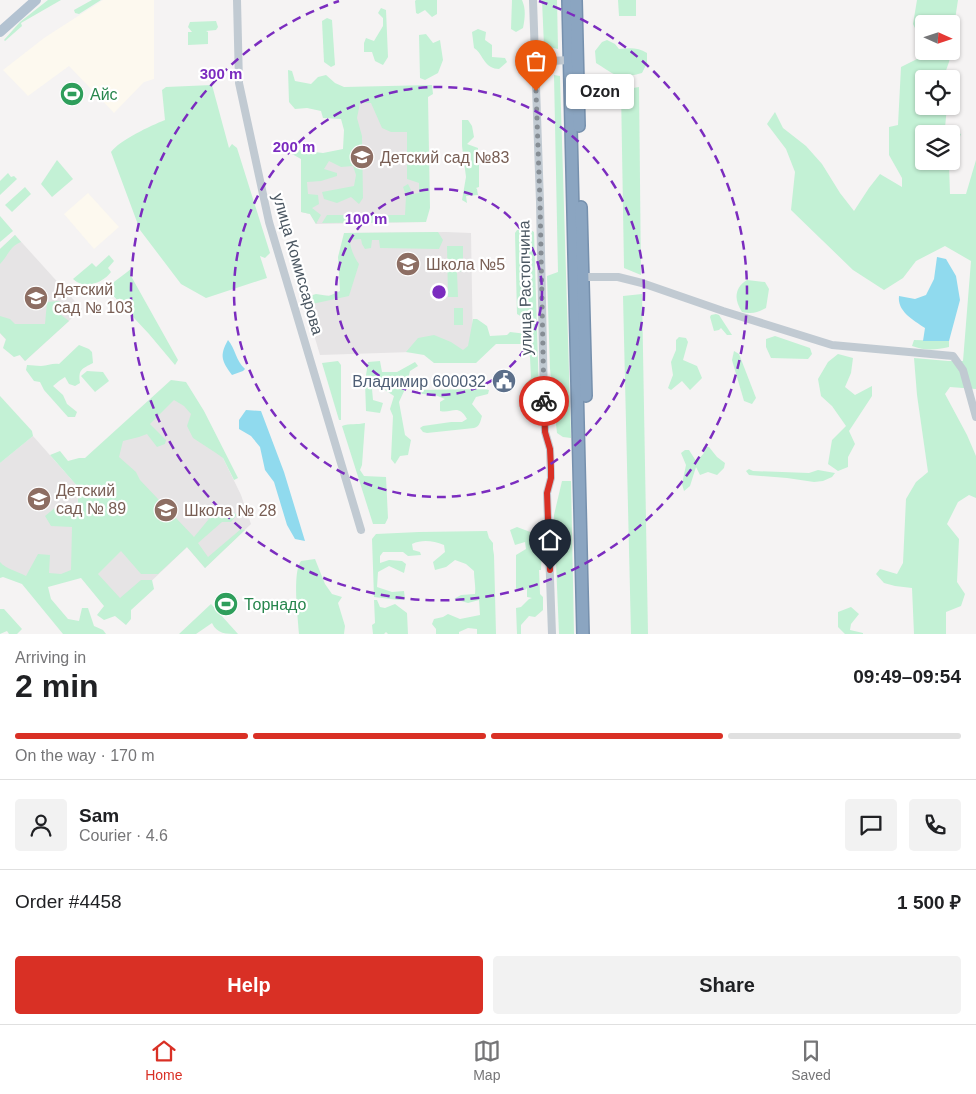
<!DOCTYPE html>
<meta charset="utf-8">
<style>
:root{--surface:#fff;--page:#f2f2f2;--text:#202124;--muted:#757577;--line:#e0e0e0;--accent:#d93025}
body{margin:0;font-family:Arial,sans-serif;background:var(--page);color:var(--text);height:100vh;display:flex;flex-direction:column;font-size:19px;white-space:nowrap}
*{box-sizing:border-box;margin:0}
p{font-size:16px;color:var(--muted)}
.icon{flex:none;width:28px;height:28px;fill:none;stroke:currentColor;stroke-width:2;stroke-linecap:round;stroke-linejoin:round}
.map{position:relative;height:634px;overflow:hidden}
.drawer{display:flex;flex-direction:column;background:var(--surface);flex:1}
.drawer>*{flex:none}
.needle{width:32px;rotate:93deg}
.tools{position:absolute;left:915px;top:15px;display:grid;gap:10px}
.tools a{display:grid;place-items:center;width:45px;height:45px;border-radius:5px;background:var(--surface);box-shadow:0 1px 4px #0004;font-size:25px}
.pin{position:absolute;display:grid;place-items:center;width:42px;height:42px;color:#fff;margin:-51px -21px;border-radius:50% 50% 50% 0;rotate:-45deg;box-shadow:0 0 5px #0007}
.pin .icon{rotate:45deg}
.courier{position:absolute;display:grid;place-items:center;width:50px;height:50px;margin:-25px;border:4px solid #d93025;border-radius:50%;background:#fff;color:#222;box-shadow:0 1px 6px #0007}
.bubble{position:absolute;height:35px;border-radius:5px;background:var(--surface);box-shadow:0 1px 4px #0004;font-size:16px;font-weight:700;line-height:35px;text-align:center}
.head em{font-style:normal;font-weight:700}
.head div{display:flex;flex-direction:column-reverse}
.head{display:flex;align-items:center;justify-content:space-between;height:85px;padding:0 15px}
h1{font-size:32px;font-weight:700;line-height:38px}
.bar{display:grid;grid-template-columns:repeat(4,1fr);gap:8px 5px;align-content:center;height:60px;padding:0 15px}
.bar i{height:6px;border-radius:4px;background:var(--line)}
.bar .on{background:var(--accent)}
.bar p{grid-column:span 4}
.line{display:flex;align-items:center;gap:12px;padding:0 15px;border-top:1px solid var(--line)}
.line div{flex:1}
.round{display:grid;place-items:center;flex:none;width:52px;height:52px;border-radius:5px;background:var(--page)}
.action{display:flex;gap:10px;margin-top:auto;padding:10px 15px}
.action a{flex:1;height:58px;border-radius:5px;background:var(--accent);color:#fff;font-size:20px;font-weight:700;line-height:58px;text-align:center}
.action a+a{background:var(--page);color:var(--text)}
.tab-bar{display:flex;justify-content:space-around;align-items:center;height:70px;border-top:1px solid var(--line);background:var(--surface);font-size:14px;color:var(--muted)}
.tab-bar a{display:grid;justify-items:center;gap:2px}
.tab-bar .on{color:var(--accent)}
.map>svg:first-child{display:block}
</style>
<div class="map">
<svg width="976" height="634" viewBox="0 0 976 634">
<rect width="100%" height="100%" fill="#f5f3f3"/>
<g fill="#fdf9ef">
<path d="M103,0H154V79L144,82L114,113L69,66L28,96L3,70L44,38Z"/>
<path d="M88,193L119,227L94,249L64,214Z"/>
</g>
<g fill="#e6e4e5">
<path d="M422,92L426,222L316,224L310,214L301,212V156L350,154L349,94Z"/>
<path d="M446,232L471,233L473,350L320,355L303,298L345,294L344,233Z"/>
<path d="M15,235L82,309L25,361L0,333V249Z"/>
<path d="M175,385L200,411L241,495L251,524L205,568L187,547L119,612L86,577L87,463Z"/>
<path d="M33,436L78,487L77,574L13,578L0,564V463Z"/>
</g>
<g fill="#c3f1d5">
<path d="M48,0H61L21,23L22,26L5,41L4,40L20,22Z"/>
<path d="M92,0H101L79,14L75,13L74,10Z"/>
<path d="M416,0H437V14L432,17L425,10L418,14L416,13L415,1Z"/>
<path d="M512,0H522C526,9 525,18 523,28L516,32L511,29Z"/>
<path d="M542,0H557L558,49L544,46Z"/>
<path d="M618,0H636V16H619Z"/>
<path d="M917,0H958L951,46V24H924V47L913,24Z"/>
<path d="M381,8L386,10L388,57L383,65L375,61L372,52H364V43L366,38L374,41L383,26V18L378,13Z"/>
<path d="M327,18L332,20L335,65L331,67L324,62L322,21Z"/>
<path d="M216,21L218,27L216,30L206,31L208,32V44L188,45V32H192L188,27L190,22Z"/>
<path d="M478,29L486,32L485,40L492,45V57L505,58L507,62L499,69C496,69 493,68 491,67C483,63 482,53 474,48L472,32Z"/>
<path d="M426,34L433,43L440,40L443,60L438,73L425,80L420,78L419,35Z"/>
<path d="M607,40L615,44L619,49C629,48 638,47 647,53V63L642,73C617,80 617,76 596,63L595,51L602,42Z"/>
<path d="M924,50V51H951L949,62L943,79H924V106H947L945,128L961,134L951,159V134H924V161H950L949,165L950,194H966L976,160V389L950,387L945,394L967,435L976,456V498L969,495L958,502L947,524L959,539L957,582L965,594L961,606L946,612V634H914L912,588L895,586L884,583L876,574L880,569L897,574L903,563L906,499L916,482L928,472L917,395L914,358L948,361H963L971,261L945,246L916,261L903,278L884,290L853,270L791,210L795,172L786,149L767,124L775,112L783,128L806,146L822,164L840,193L854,211L869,188L880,174L902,187V178L889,155V127L898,125L901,67L921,57Z"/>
<path d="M288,70L292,71L295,81L311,84L318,77L326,75L335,83L344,87L432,85L433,94L428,97L430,208L426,222L322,223L327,215H405L406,196L403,187L408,184L413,194L419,193V183L407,179V132H391L382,128L371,103H360L357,118L362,136L363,198L359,204L351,197L337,203L324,199L322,192L354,186L356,175L353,166L341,167L329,161L324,169L337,173V176L321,181L307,182L308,194L318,195L319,204L312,208L321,215L316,224L310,214L301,212V159L292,154L298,150L323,153L343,149L344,130L341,119L323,118L321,111L307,108L295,109L289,102Z"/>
<path d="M554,75L560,76L571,438L563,437L557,433L550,369L547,276L558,272Z"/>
<path d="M212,85L229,148L232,144L237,148L270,253L265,258L260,256L267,278L206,298L181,284L140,230L111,152C120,140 150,126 165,120L162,90L166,87Z"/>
<path d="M639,87L641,275L624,268L621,90Z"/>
<path d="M462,120H468L472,126L474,137L467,144L478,148V155L476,164H479V187L476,188L477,189L478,195L466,196L467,203L462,200L466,177L462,146Z"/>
<path d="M57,160L73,179L52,197L41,184Z"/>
<path d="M8,173L11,177L14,176L17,179L0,195V181Z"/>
<path d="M25,187L31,194L12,212L5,205Z"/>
<path d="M0,216L13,231L0,242Z"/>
<path d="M529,229L534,232L539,394L530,393L524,385L531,378L530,357L525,344H496L476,363H434L424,355L406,352L418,338L434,335L451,342L463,350L468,346L473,319H477L487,326L490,336L507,335L510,332L527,334L524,318L517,314L515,233L517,230Z"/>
<path d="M438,232L443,240L439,249L380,248L379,240H372L371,248L365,249L362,244L361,239L350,240C350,248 354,257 359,264L349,296L312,304H305L303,298L316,294L329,296L340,291L338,257L344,233Z"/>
<path d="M15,235L21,242C10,246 8,256 0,264V249Z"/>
<path d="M447,246H463V271L457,272L458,297H448Z"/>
<path d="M109,255L114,261L108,268L111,272C103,283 84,290 73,279L92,263L96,267Z"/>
<path d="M131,269V276L178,360L175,365L149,334L107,289C110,284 125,274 131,269Z"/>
<path d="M747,280L765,282L769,289L766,308C757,313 752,314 742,312C734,300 734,288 747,280Z"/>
<path d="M642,294L648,634H631L623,296Z"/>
<path d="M59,301L60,304L57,312L69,321L25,361L20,355L14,357L3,348L6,339L0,333V316L10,319L15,324H45L47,302Z"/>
<rect x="454" y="308" width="9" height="17"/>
<path d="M716,314L719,315L732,335H727L721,328L719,330L714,331L710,317L711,315Z"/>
<path d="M775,336L810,348L812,354L808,359L771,358L766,347V339Z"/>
<path d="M679,337L686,338L688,342L683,360L697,366L702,378L690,390L682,381L671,390L668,388L673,375L671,362L676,350V340Z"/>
<path d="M914,340L949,341V347C936,350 925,351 912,346Z"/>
<path d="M79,345L89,349L92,352L93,363C82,369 78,369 80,383L75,386L69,384L65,377L59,381L53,386L63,395L67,404L77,412L75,417H68L44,390L40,382L34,381L26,370L27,365C32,365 36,366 41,366C48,366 52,363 59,364Z"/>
<path d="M734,351L739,354L756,398L752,404L744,401L732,360Z"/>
<path d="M838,354L853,358L851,373L845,387L855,395L872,386V396L849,431L855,444L848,457V467L838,471L828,464L832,440L846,426L832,406L821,396L818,379L828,362Z"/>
<path d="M338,361L341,365V420H339L322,363Z"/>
<path d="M380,361L382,372H397L415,362L418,366L410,371L406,387L399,402L405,435L411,440L408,455L400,456L395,464L391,459L393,416L390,409L394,396L379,386L372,389L373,400L383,403L380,413L366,411L365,382L368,362Z"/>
<path d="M87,371L103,372L109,381L95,392L81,376Z"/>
<path d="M171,380L186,382L204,411L238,478L234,480L223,458L216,453L193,438L187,426L191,414L184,406L174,400L150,424L166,440L165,444L157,447L147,434L139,437L123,441L119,457L136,472L140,480L194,537L213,514L226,506L237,515L231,522H222L198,543L208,557L241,529L245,530L205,568L187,547L158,574H141L121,551L98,574L120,598L141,580H152L154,589L131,610V619L126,625L115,616L104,620L97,615L104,606L81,578L48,587L51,599L68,619L79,621L82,608H88L94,626L103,630L106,634H63L22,584L3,577L0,578V562C6,569 17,571 26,576L38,554L50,555L49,573L61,574L71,570L72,527L51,526L45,516L56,507L69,514L78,511V487L50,455L60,451L68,461L79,458H85Z"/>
<path d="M484,389L489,390L488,394L476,397L472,404L482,416C480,422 480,426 474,428L427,433L423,432L420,428L423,426L451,422H462L467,419C458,403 452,414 440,411V402L445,399L435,395L422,394L419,390Z"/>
<path d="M0,396L32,431L33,436L0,463Z"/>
<path d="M365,423L362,465L360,470L364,476L386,477L388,518L385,524H373L342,426C350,423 357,425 365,423Z"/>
<path d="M703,447H709L717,457L725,463L724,468L717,475L708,472L700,475L696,467L690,486L684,491L682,484L686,465L681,453L685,450H689L696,461H697L704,453Z"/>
<path d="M749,469L753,471L809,473L818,470L835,473L832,477L823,481L814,482L787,478L749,475L746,471Z"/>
<path d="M562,481H571L574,634H559L554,515Z"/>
<path d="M517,527L533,533H538V540L542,549L541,570H539L540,594L543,597V610L535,617L529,616L521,625V634H517L516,608L521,607L529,599L532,598L527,597V588L525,590L516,589V555L526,549L525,542L515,545L510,530Z"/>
<path d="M487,531L489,538L493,543V549L494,555L496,634H477V629L468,628L459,632V634H436V629L432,624L434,619L443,617L448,614L460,619L480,615L479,600L468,603L454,599L461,595L475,594C476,587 474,579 474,571L466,564L455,560L446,567L435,570L433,562L445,552L444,545C433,541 423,539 412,544L413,550L420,552L421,555L408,556L403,552H383L380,556V563L389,560L402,561L406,564L404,573L389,566L378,572L377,587L392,592L404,591L405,599L399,600L374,597L372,539L376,534L419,532Z"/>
<path d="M315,559L325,584L332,594L342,597L338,603L345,626L344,634H299C298,617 292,573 301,561Z"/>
<path d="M374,600H377L380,607L385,608L395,604L407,613L408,634H388L386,632L384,634H373L372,625L375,623Z"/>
<path d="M211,604L238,634C226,634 217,634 212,623L196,634H179Z"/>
<path d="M851,607L859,614L851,624L850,630L863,633V634H845L838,627V612Z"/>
<path d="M0,609H4L22,629L17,634H9L7,631L0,634Z"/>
</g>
<g fill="#90daee">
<path d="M937,257L946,259L956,276L960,300L949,341H923L925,328C913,320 897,311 899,296L915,299L926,295L934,279Z"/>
<path d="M228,340C235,348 236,361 245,369L243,371L232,375C222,361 219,356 228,340Z"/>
<path d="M246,410L261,411L284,472L305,541L295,539L287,525L274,482L265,470L260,447L251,436L239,429V420Z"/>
</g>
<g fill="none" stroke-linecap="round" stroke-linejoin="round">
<g stroke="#7690ad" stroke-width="14">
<g id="highway">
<path d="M568,0L583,634"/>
<path d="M576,0L579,126"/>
<path d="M581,207L586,396"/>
</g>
</g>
<g stroke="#c1cad2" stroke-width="8">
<path d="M237,0L239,83L269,222L361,530"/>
<path d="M533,0L540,202L544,402L545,432L550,449L551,478L547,493L552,634"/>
<path d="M534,62L569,60"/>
<path d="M583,277H618L642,283L723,311L832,345L953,356L963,370L976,417"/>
</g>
<path stroke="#b3c2d1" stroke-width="10" d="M0,32L36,0"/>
<use href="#highway" stroke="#8ba5c1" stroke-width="11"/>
</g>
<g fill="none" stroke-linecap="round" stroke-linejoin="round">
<path stroke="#868d94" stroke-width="5" stroke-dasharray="0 9" d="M536,91L540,202L544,401"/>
<path stroke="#d93025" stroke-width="6" d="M544,401L545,432L550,449L551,469V478L547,493L550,570"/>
</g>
<g fill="none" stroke="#7b2cbf" stroke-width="2.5" stroke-dasharray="9 6">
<circle cx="439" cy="292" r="103"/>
<circle cx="439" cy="292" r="205"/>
<path d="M539 1A308 308 0 1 1 339 1"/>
</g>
<defs>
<g id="stadium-disc" transform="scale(1.25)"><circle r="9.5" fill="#2e9e5b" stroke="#fff"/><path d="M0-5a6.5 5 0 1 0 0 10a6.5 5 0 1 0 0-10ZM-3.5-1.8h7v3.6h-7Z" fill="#fff"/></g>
<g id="school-disc" transform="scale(1.25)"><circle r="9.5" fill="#8d6e63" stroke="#fff"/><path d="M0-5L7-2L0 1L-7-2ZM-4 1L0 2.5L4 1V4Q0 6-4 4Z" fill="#fff"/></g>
<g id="civic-disc" transform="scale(1.25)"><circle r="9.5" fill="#5c6f8a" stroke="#fff"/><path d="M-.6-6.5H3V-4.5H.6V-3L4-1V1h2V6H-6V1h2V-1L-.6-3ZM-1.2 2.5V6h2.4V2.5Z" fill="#fff"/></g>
</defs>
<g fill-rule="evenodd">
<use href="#stadium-disc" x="72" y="94"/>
<use href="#school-disc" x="362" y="157"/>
<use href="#school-disc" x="408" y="264"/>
<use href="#school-disc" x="36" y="298"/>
<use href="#civic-disc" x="504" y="381"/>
<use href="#school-disc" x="39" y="499"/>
<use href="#school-disc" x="166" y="510"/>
<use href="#stadium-disc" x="226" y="604"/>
</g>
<g text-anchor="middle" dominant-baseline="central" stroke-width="4.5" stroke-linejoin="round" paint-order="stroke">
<g font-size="16" fill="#27864d" stroke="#fff" text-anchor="start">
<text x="90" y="94">Айс</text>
<text x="244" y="604">Торнадо</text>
</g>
<g font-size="16" fill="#785e54" stroke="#fff" text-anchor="start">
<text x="380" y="157">Детский сад №83</text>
<text x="426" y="264">Школа №5</text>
<text x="54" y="289">Детский<tspan x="54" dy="18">сад № 103</tspan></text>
<text x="56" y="490">Детский<tspan x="56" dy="18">сад № 89</tspan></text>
<text x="184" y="510">Школа № 28</text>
</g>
<g font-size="16" fill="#4a5661" stroke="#fff">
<text transform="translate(298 264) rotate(74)">улица Комиссарова</text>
<text transform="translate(525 288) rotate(-91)">улица Растопчина</text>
</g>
<g font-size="16" fill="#4e5e75" stroke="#fff" text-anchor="end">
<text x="486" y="381">Владимир 600032</text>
</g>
</g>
<circle cx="439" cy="292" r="8" fill="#7b2cbf" stroke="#fff" stroke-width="2.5"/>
<g font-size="15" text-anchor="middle" font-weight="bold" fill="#7b2cbf" stroke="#fff" stroke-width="4.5" stroke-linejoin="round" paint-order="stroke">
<text x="221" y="79">300 m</text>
<text x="294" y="152">200 m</text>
<text x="366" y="224">100 m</text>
</g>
</svg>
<div class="tools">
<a><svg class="needle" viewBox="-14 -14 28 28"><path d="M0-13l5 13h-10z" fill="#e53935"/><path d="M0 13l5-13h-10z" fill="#757577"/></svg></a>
<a><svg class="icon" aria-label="locate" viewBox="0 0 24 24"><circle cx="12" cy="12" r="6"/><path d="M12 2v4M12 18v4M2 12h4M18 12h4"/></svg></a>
<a><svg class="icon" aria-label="layers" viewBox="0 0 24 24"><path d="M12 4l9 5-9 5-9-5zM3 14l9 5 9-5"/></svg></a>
</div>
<div class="pin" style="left:536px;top:91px;background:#ea580c"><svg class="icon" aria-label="bag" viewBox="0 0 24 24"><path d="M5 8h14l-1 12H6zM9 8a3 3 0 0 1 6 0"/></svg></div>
<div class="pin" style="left:550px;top:570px;background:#1f2937"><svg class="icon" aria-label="home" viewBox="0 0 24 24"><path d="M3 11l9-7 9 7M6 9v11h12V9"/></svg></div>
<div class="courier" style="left:544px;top:401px"><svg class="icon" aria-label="bike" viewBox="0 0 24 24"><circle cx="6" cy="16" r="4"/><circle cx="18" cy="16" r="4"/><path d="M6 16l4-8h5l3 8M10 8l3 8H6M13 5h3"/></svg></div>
<div class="bubble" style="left:566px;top:74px;width:68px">Ozon</div>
</div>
<section class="drawer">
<div class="head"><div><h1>2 min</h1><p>Arriving in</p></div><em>09:49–09:54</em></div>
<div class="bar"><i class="on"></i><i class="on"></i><i class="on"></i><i></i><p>On the way · 170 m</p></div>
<div class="line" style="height:90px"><a class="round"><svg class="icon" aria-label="person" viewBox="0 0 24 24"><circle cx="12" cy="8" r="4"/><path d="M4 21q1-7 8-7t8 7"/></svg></a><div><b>Sam</b><p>Courier · 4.6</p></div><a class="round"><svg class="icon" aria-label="chat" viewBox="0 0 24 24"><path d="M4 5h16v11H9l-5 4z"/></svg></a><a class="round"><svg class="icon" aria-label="phone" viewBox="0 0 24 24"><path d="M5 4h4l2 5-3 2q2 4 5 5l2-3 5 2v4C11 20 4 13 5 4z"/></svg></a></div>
<div class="line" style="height:65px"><div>Order #4458</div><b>1 500 ₽</b></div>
<div class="action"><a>Help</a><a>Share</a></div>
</section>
<nav class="tab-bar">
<a class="on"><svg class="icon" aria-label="home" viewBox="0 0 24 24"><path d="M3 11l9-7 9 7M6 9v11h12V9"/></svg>Home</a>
<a><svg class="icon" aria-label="map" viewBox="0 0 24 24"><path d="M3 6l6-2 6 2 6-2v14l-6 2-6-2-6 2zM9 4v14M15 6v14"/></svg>Map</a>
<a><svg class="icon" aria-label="saved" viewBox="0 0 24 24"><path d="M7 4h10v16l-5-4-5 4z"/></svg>Saved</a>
</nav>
